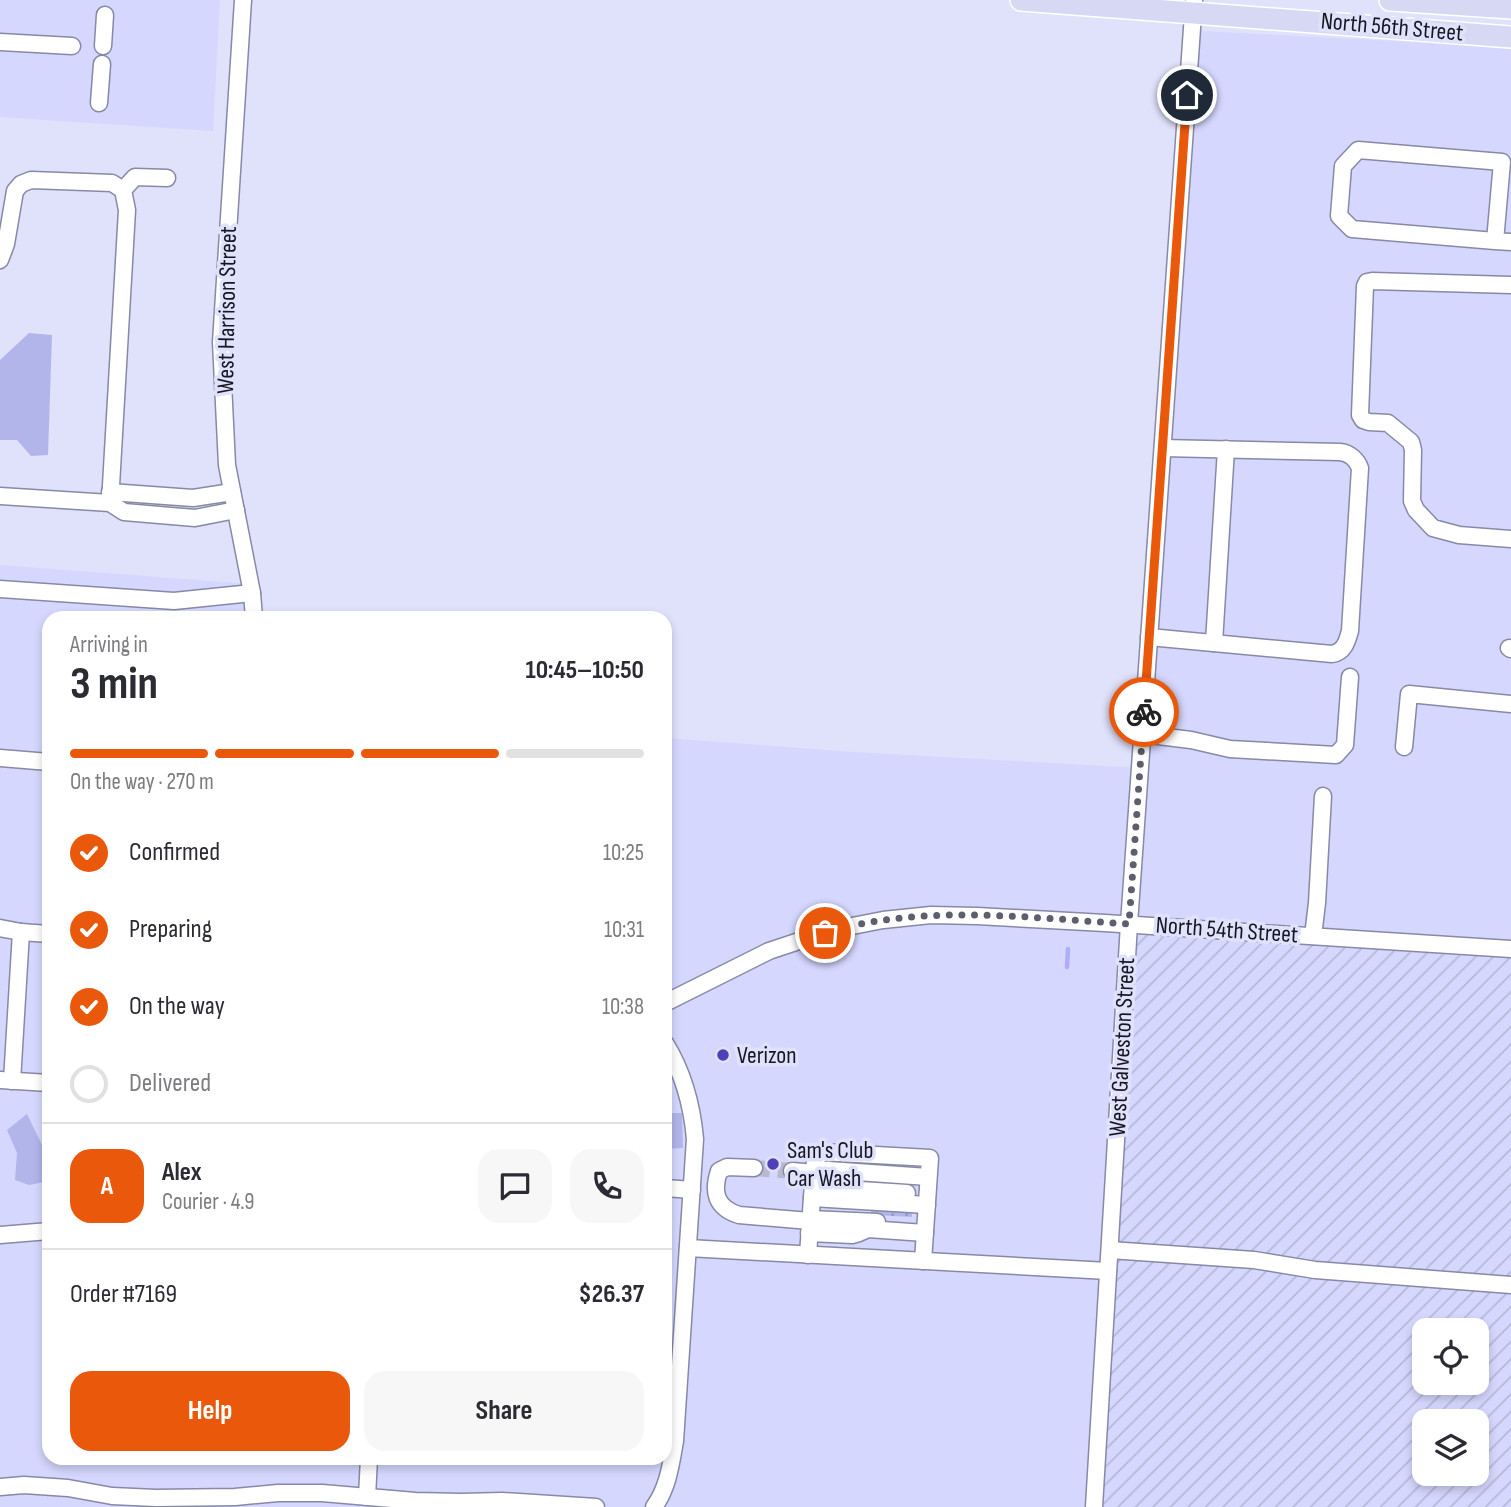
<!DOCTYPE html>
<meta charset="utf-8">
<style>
:root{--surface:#fff;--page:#f7f7f7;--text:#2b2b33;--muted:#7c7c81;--line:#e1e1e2;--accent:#ea580c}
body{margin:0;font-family:"Sofia Sans Condensed",sans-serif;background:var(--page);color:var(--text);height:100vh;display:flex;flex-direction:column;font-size:26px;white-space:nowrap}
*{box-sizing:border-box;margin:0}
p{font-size:23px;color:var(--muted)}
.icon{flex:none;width:38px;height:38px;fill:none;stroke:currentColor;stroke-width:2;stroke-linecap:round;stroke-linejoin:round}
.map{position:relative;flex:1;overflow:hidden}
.drawer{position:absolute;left:42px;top:611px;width:630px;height:854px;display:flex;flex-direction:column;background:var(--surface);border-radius:21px;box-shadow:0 4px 10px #0003}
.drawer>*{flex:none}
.controls{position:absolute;left:1412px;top:1318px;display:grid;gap:14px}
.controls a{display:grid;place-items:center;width:77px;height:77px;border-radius:14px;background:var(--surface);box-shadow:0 4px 10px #0003;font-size:35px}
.pin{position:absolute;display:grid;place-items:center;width:60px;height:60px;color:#fff;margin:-30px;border:4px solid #fff;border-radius:50%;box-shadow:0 2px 7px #0007}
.courier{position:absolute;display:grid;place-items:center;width:70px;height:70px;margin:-35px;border:5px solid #ea580c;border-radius:50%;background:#fff;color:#222;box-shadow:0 2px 9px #0007}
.headline em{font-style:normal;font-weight:700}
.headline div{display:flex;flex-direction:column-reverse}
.headline{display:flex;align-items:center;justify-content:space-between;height:119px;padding:0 28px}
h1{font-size:46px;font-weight:700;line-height:52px}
.bar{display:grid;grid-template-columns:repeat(4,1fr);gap:10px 7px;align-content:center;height:84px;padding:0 28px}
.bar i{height:9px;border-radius:5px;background:var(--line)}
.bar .current{background:var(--accent)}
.bar p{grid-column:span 4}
.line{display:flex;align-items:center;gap:18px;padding:0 28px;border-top:2px solid var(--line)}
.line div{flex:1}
.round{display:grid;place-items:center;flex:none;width:74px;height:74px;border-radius:21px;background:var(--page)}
ol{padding:0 28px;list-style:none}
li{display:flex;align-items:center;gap:21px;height:77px}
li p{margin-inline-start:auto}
li .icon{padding:7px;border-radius:50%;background:var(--accent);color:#fff;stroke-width:4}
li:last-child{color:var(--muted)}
li i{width:38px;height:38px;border:4px solid var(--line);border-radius:50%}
.action{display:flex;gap:14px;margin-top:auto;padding:14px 28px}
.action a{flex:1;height:80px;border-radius:21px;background:var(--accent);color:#fff;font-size:28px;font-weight:700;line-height:80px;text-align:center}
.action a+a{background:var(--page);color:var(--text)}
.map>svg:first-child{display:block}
</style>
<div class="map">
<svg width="1511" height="1507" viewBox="0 0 1511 1507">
<defs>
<pattern id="industrial-furrows" width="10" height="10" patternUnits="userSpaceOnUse" patternTransform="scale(1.75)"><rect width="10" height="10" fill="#d5d7fe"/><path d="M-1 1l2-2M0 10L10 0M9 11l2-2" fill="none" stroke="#b6b8d9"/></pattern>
<pattern id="grass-dots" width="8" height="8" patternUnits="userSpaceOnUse" patternTransform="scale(1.75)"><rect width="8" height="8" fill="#b2b5ea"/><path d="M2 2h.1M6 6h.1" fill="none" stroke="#989bc8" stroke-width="1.8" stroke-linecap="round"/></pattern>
</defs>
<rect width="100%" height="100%" fill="#e0e1fb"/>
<g fill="#d5d7fe">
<path d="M0,0H220L213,131L0,117Z"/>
<path d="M1201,31L1511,47V949L1094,1507H0V565L250,584L254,618H49V1458H665V738L853,752L1140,768L1138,810Z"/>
</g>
<path fill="url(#industrial-furrows)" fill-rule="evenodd" d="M1129,924L1511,949V1507H1094ZM1424,1330H1477V1382H1424ZM1424,1421H1477V1474H1424Z"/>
<path fill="url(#grass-dots)" d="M872,1209H912V1217L874,1215L871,1212Z"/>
<g fill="#b2b5ea">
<path d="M29,333L52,335L48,455L31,456L17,440H0V360Z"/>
<path d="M665,1111L667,1113H682L683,1148L665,1149Z"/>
<path d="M27,1114L42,1145L49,1146V1181L29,1185L15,1180L17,1153L7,1130Z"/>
</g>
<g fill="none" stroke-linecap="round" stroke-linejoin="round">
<path stroke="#acaefa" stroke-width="4.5" d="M1067,967L1068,949"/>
<path stroke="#b8b9d0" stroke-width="16" stroke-dasharray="16 8" stroke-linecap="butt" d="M754,1168L792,1171"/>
<g stroke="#8789a6" stroke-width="19">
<g id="minor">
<path d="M243,0L221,342L227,465L252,593L254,618"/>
<path d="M0,42L72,46"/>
<path d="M103,46L105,15"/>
<path d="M99,103L102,64"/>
<path d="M123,190L135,177L167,178"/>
<path d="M1495,241L1502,162L1358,150L1343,166L1339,216L1352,229L1495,241L1511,242"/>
<path d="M0,260L6,244L15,191L21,184L31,180L112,183L123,190L127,210L110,503"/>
<path d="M1511,285L1372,281L1367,282L1365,286L1360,415L1363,420L1369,422L1388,423L1411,442L1413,450L1412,501L1416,510L1433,528L1459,535L1511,539"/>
<path d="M110,492L193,498L232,492"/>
<path d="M0,496L110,503L124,512L195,518L236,510"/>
<path d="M0,589L174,601L252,593"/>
<path d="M1149,637L1332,654C1344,652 1347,642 1350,631L1360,468C1357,460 1350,453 1340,452L1163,448"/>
<path d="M1214,643L1226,449"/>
<path d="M1509,648L1511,649"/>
<path d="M1142,734L1191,740L1230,749L1336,755L1345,745L1350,677"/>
<path d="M1404,747L1409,694L1511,704"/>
<path d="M0,758L49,762"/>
<path d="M0,928L21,932L49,934"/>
<path d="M1313,936L1317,903L1323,796"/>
<path d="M665,1003L769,951L808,938L842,928L883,920L931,915L977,916L1105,923L1511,949"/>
<path d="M0,1080L49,1083"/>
<path d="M12,1081L21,932"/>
<path d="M754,1168L727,1167L719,1171C712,1192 716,1208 739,1215L810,1221"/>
<path d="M814,1169L928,1177"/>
<path d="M792,1171L814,1173"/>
<path d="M813,1187L907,1193"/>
<path d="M665,1188L692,1190"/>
<path d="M812,1198L927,1205"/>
<path d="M810,1219L877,1222"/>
<path d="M809,1233L852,1235L859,1233L868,1229L925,1233"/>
<path d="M0,1235L49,1231"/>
<path d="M688,1248L1108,1271"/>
<path d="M1110,1250L1254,1260L1315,1270L1511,1285"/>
<path d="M808,1255L814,1169L815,1161L821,1152L930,1158L923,1261"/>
<path d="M0,1487L24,1485L68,1488L112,1496L156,1498L235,1497L278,1493H322L415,1501L461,1502L502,1501L596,1507"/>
<path d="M367,1497L369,1458"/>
<path d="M654,1507C668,1488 671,1464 675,1441L695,1139C692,1105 683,1072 665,1043"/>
<path d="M1094,1507L1129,924L1194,0"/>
</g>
</g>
<g stroke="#fff" stroke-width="24">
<g id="major">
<path d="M1021,0L1511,37"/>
<path d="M1390,0L1511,8"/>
</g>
</g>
<use href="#minor" stroke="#fff" stroke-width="16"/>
<use href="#major" stroke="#d7d9f4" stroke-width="21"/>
</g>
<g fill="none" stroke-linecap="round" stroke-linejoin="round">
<path stroke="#5d5e6e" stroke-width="7" stroke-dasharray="0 12.6" d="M825,933C923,903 1028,918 1129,924L1144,712"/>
<path stroke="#ea580c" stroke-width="9" d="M1144,712L1187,95"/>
</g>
<g fill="#4f40b8" stroke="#e0e1fb" stroke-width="2.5">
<circle cx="723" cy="1055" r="7"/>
<circle cx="773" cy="1164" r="7"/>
</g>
<g text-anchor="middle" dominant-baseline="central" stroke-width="7" stroke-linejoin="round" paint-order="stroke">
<g font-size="24" fill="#161722" stroke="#e0e1fb">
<text transform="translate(1392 27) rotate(5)">North 56th Street</text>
<text transform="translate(227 310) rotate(-89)">West Harrison Street</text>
<text transform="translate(1227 930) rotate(4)">North 54th Street</text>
<text transform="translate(1122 1047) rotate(-87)">West Galveston Street</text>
</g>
<g font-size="24" fill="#161722" stroke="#e0e1fb" text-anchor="start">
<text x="737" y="1055">Verizon</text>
<text x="787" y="1150">Sam's Club<tspan x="787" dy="28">Car Wash</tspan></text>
</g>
</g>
</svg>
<div class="controls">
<a><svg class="icon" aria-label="locate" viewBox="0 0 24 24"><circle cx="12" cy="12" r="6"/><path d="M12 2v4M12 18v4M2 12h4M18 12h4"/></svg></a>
<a><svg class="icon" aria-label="layers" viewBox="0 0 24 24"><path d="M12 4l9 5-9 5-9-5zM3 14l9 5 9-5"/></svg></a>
</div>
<div class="pin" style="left:825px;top:933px;background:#ea580c"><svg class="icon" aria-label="bag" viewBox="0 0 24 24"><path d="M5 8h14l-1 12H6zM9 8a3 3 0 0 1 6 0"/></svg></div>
<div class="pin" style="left:1187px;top:95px;background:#1f2937"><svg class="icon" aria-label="home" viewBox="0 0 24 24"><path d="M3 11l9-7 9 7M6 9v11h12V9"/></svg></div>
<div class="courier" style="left:1144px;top:712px"><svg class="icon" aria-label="bike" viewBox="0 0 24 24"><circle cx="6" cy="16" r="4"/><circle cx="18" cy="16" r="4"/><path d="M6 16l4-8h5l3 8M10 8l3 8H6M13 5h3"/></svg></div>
<section class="drawer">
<div class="headline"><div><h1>3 min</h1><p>Arriving in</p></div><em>10:45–10:50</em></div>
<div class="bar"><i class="current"></i><i class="current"></i><i class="current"></i><i></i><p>On the way · 270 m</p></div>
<ol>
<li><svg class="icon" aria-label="check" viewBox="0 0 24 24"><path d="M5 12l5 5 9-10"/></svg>Confirmed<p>10:25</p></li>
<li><svg class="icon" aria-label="check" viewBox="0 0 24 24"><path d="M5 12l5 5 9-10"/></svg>Preparing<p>10:31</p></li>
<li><svg class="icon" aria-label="check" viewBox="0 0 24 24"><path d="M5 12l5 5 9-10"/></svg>On the way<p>10:38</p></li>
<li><i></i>Delivered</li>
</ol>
<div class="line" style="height:126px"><b class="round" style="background:var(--accent);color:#fff">A</b><div><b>Alex</b><p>Courier · 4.9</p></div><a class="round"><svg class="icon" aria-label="chat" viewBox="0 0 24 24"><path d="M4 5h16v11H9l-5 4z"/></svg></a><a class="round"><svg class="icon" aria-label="phone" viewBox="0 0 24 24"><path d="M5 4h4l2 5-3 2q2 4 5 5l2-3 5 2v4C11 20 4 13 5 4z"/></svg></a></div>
<div class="line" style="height:91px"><div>Order #7169</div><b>$26.37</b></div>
<div class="action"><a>Help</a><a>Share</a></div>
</section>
</div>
